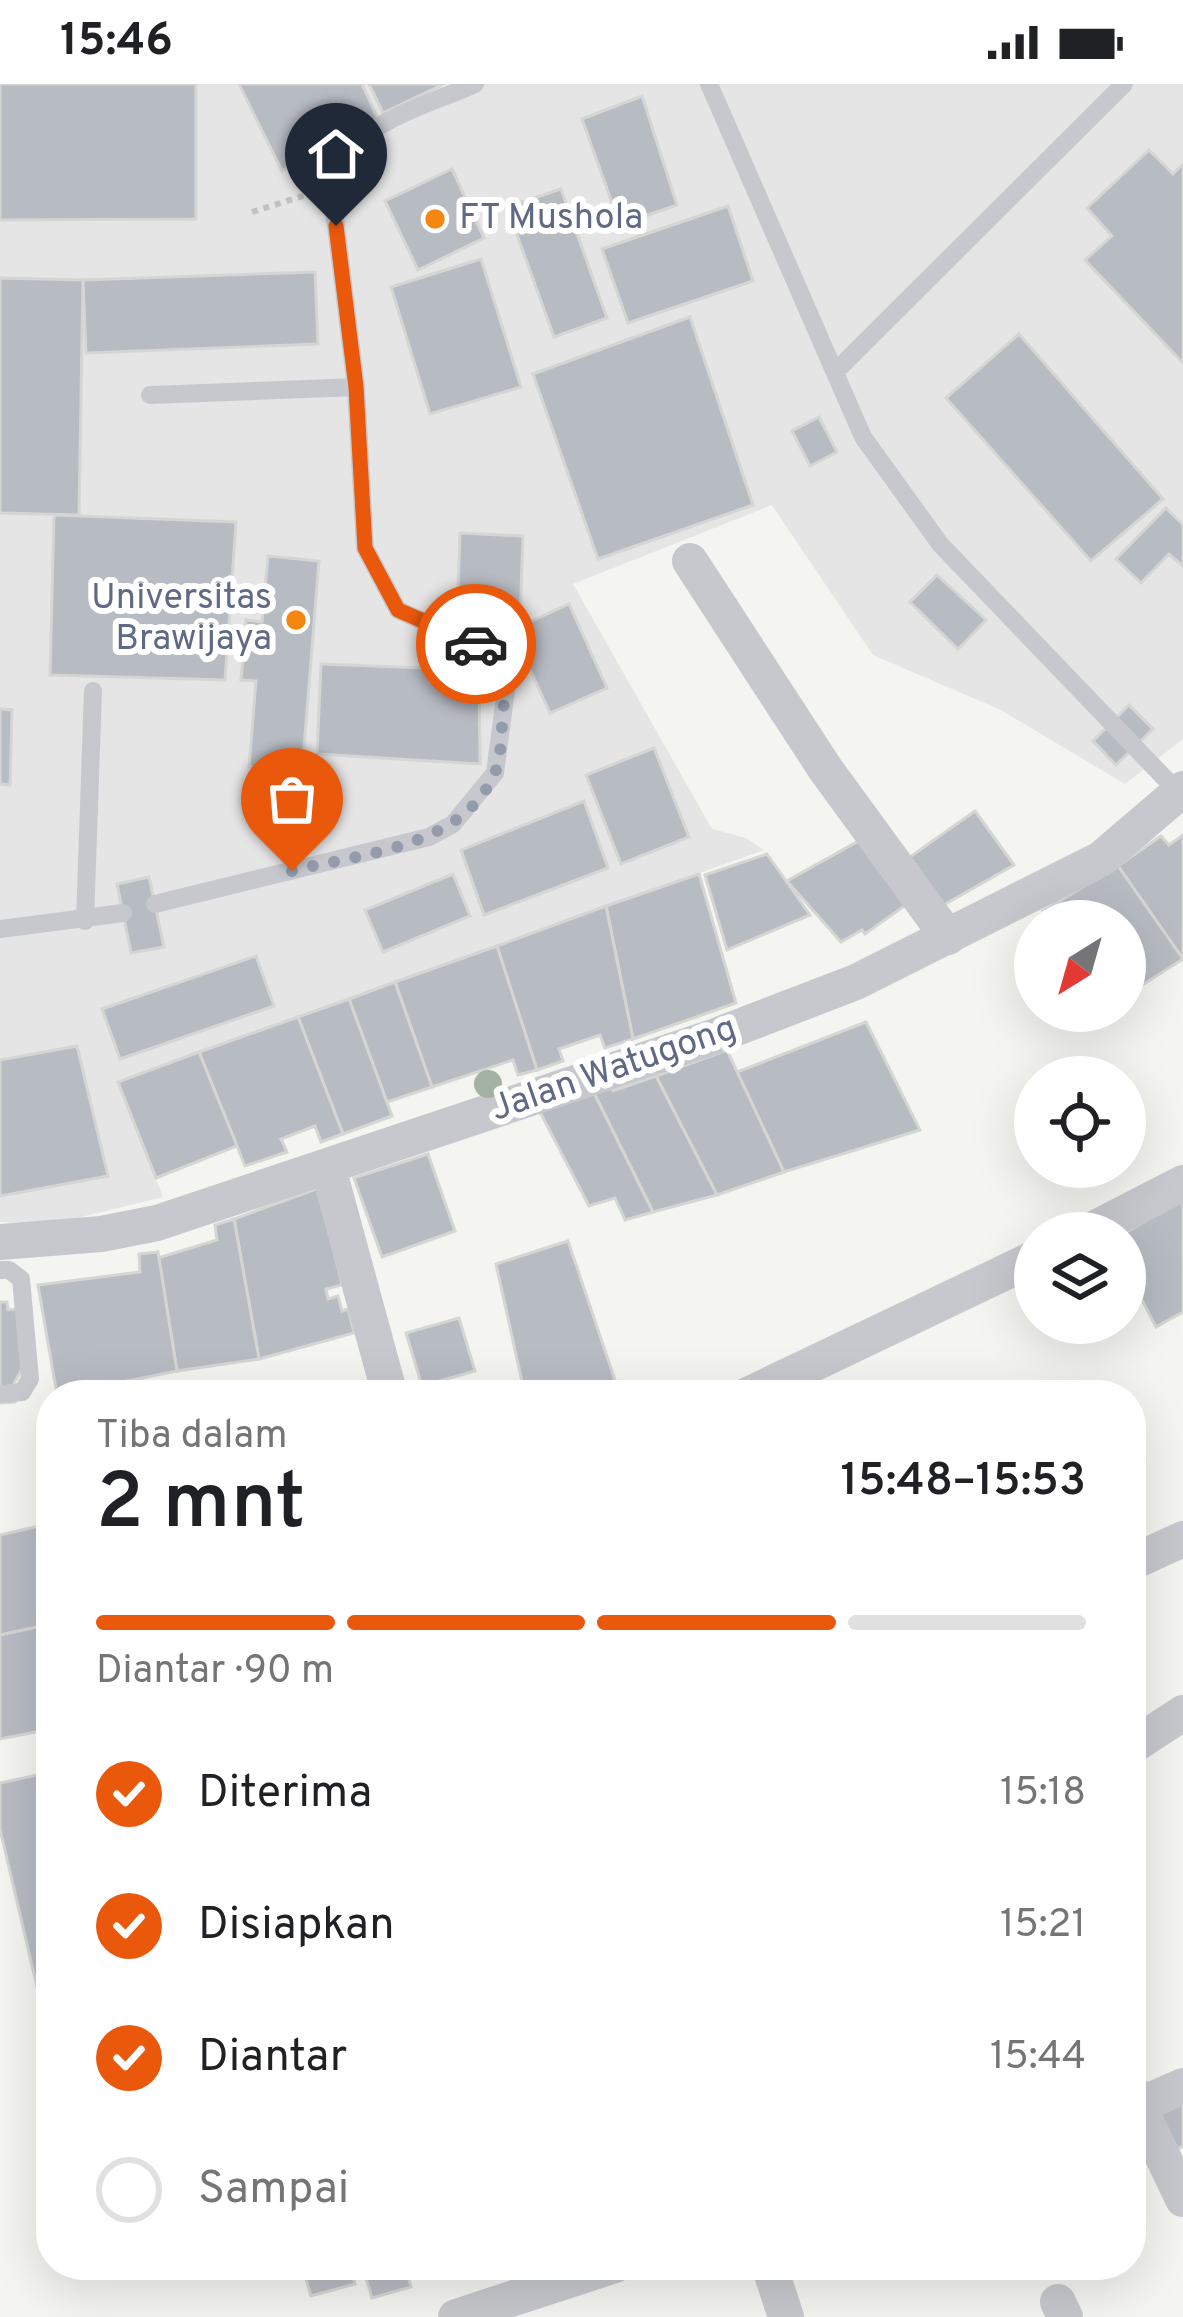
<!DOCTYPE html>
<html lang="id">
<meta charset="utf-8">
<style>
:root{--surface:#fff;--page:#f6f6f6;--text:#202124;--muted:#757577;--line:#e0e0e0;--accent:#ea580c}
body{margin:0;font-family:Overpass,sans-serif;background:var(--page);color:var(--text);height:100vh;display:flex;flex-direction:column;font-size:45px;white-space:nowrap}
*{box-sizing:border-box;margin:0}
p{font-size:39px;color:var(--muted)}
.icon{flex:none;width:66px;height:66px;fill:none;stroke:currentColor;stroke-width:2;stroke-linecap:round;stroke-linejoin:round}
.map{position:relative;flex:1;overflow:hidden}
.details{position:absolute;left:36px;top:1296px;width:1110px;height:900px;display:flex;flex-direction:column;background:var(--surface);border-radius:48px;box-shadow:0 12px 48px #0002}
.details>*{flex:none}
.needle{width:78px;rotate:217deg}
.fabs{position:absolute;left:1014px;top:816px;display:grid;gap:24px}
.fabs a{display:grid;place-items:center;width:132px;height:132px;border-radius:50%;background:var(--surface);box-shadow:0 12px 48px #0002;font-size:60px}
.pin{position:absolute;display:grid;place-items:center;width:102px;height:102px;color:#fff;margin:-123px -51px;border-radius:50% 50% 50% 0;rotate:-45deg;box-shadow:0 0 12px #0007}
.pin .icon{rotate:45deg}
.courier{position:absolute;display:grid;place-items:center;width:120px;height:120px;margin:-60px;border:9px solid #ea580c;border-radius:50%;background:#fff;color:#222;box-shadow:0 3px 15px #0007}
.head em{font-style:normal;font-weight:600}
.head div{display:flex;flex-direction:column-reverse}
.head{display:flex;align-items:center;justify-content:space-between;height:204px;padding:0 60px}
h1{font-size:78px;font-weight:600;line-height:90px}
.bar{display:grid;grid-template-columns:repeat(4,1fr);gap:18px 12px;align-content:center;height:144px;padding:0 60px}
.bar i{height:15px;border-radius:9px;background:var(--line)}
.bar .selected{background:var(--accent)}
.bar p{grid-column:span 4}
ol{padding:0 60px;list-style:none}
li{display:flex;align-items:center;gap:36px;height:132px}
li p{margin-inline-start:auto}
li .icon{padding:12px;border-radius:50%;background:var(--accent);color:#fff;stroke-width:4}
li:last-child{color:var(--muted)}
li i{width:66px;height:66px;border:6px solid var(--line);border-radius:50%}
.status{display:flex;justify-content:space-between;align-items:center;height:84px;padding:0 60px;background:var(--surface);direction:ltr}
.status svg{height:33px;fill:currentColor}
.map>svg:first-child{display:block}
</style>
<div class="status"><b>15:46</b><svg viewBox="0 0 49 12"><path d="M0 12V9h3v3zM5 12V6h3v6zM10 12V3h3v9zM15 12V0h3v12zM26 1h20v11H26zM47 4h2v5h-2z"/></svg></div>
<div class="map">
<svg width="1183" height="2233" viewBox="0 0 1183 2233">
<rect width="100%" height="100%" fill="#f4f5f0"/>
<path fill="#e4e5e4" d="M0,0H1183V655L1125,700L1001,626L873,571L772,421L573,500L712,745L746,754L764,766L119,997L163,1113L52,1140L0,1138Z"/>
<g fill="#b7bbc2" stroke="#d5d6d3" stroke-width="3">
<path d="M0,0H196V135L0,136Z"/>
<path d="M239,0H362L379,37L282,87Z"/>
<path d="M369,0H444L383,29Z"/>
<path d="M642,12L677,121L620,141L582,35Z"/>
<path d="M1149,66L1173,90L1183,80V279L1085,176L1112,152L1087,124Z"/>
<path d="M452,85L484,154L418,186L385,117Z"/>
<path d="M561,105L607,234L554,253L507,123Z"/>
<path d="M728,122L753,197L628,239L602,165Z"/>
<path d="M481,175L521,303L430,330L391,203Z"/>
<path d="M315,188L318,260L86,269L83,196Z"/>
<path d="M0,194L83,196L79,431L0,429Z"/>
<path d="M690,233L753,421L598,475L533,290Z"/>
<path d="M1019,250L1163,415L1091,477L946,314Z"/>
<path d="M819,333L837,368L810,382L792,347Z"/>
<path d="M1166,424L1183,441V482L1169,470L1141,499L1116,475Z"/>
<path d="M54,431L236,438L225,596L50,591Z"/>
<path d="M460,449L523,452L520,535L457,532Z"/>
<path d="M268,472L319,477L302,688L249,683L256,597L241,596L246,536L262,538Z"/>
<path d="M937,491L986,536L958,565L910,518Z"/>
<path d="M569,520L607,604L550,629L512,546Z"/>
<path d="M321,580L479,586L480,680L317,670Z"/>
<path d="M1129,621L1153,645L1116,681L1093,657Z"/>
<path d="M0,625L12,626L10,701L0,700Z"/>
<path d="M654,664L689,753L621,780L586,691Z"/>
<path d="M584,717L608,784L484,831L461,766Z"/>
<path d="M975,727L1014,781L940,823L907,775Z"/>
<path d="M1183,751V875L1118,782L1161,752L1169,761Z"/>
<path d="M864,754L910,818L865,850L862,846L841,858L787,797Z"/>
<path d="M767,770L810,831L727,866L705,791Z"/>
<path d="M1118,782L1183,875L1125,912V837H1049L1043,827Z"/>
<path d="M453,790L470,832L383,868L365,826Z"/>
<path d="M699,790L736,919L633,955L606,822Z"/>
<path d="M149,793L164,863L131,869L117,800Z"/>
<path d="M606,822L633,955L605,964L600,951L559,965L563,977L537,986L497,862Z"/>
<path d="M497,862L537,986L518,991L513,976L432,1003L395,898Z"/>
<path d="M256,872L274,922L120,975L102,925Z"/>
<path d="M395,898L432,1003L387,1018L349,915Z"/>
<path d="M349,915L392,1032L343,1050L298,933Z"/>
<path d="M298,933L343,1050L321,1058L315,1042L281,1055L287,1068L245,1082L199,968Z"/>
<path d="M866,938L920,1046L784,1088L737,988Z"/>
<path d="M77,962L108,1092L0,1112V976Z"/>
<path d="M727,966L784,1088L717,1111L656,992Z"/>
<path d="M199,968L237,1062L156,1094L118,998Z"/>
<path d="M656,992L717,1111L653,1128L593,1007L610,1001L613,1007Z"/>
<path d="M593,1007L653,1128L625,1136L615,1114L589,1122L539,1026Z"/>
<path d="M428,1070L455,1147L382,1173L354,1094Z"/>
<path d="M319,1104L342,1201L326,1205L328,1215L338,1212L342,1227L348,1225L354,1249L259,1275L234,1135Z"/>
<path d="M1183,1115V1228L1156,1243L1125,1183V1149Z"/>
<path d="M234,1135L259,1275L177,1287L158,1174L217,1156L215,1141Z"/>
<path d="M568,1157L620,1311H525L496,1180Z"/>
<path d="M158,1168L177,1287L57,1311L38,1201L140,1188L139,1170Z"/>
<path d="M0,1218H7L8,1226L31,1224L21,1287L14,1299L15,1318L0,1319Z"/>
<path d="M459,1234L475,1287L422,1302L406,1249Z"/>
<path d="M141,1295L146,1311H58Z"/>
<path d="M51,1439V1540L0,1551V1451Z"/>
<path d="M51,1540V1645L0,1655V1551Z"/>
<path d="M51,1688V1936L45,1937L0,1745V1699Z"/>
<path d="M1183,2014V2062L1176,2066L1157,2027Z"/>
<path d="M302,2181H350L355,2200L311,2212Z"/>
<path d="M362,2181H405L411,2203L372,2214Z"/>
</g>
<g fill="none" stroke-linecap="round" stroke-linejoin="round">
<path stroke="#c0c0c3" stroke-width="6" stroke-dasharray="6 6" stroke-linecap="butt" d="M252,128L306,111"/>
<g stroke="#c7c8cd" stroke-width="18">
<path d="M709,0L863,353L940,460L1179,709"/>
<path d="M836,287L1124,0"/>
<path d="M150,311L356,303"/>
<path d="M155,820L429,753L453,740L495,689L508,591L496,570L398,526L365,464L356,303L331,102C339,43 427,22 475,0"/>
<path d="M85,837L93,607"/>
<path d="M0,845L123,829"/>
<path d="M0,1186H9L21,1195L30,1295L22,1308L0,1310"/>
</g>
<g stroke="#c7c8cd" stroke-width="36">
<path d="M690,477L826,686L948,853"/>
<path d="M328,1084L390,1311"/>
<path d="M1086,1149L1183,1099"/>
<path d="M0,1158L101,1150L157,1139L713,953L856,898L1101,775L1183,705"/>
<path d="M748,1311L1035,1174"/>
<path d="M1131,1479L1183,1455"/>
<path d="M1131,1663L1183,1629"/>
<path d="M1131,2006L1183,2115"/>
<path d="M1131,2025L1183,2002"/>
<path d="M769,2181L786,2233"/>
<path d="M1058,2218L1065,2233"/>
<path d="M456,2233L615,2181"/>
</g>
</g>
<circle fill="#a3b2a2" cx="488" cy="1000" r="14"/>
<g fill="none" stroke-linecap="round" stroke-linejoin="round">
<path stroke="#949baa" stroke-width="12" stroke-dasharray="0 21.6" d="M292,787C361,769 460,765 494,691C502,674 501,647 503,627C508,593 508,577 476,560"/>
<path stroke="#ea580c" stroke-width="15" d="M336,142L356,303L365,464L398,526L476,560"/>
</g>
<g fill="#f58710" stroke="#fff" stroke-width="4.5">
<circle cx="435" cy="135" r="12"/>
<circle cx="296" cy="536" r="12"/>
</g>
<g text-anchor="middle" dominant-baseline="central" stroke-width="12" stroke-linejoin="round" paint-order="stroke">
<g font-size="36" fill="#616a85" stroke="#fff" text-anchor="start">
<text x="459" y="135">FT Mushola</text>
<text x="272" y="515" text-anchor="end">Universitas<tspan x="272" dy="41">Brawijaya</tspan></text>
</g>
<g font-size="36" fill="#616a85" stroke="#fff">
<text transform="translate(614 986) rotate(-19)">Jalan Watugong</text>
</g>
</g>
</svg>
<div class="fabs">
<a><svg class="needle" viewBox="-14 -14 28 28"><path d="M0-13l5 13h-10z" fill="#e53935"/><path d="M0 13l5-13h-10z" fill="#757577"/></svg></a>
<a><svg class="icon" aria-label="locate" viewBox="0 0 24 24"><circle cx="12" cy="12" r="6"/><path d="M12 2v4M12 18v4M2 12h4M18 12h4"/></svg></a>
<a><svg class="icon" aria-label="layers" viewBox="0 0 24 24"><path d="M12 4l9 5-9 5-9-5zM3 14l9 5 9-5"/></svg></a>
</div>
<div class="pin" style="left:292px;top:787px;background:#ea580c"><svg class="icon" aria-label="bag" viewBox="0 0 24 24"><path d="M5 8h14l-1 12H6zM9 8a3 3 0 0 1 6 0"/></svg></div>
<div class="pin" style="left:336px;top:142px;background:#1f2937"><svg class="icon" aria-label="home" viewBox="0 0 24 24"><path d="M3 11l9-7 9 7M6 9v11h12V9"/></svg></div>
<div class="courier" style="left:476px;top:560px"><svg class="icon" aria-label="car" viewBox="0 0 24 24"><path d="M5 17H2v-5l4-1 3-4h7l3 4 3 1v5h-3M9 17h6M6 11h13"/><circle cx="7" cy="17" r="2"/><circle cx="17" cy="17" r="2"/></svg></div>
<section class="details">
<div class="head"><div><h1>2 mnt</h1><p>Tiba dalam</p></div><em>15:48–15:53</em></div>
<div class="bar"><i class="selected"></i><i class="selected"></i><i class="selected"></i><i></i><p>Diantar · 90 m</p></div>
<ol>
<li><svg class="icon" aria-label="check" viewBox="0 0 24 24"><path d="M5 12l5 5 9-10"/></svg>Diterima<p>15:18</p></li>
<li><svg class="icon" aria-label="check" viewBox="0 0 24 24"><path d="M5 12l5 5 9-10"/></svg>Disiapkan<p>15:21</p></li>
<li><svg class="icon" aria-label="check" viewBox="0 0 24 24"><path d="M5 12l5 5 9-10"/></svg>Diantar<p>15:44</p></li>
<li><i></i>Sampai</li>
</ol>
</section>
</div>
